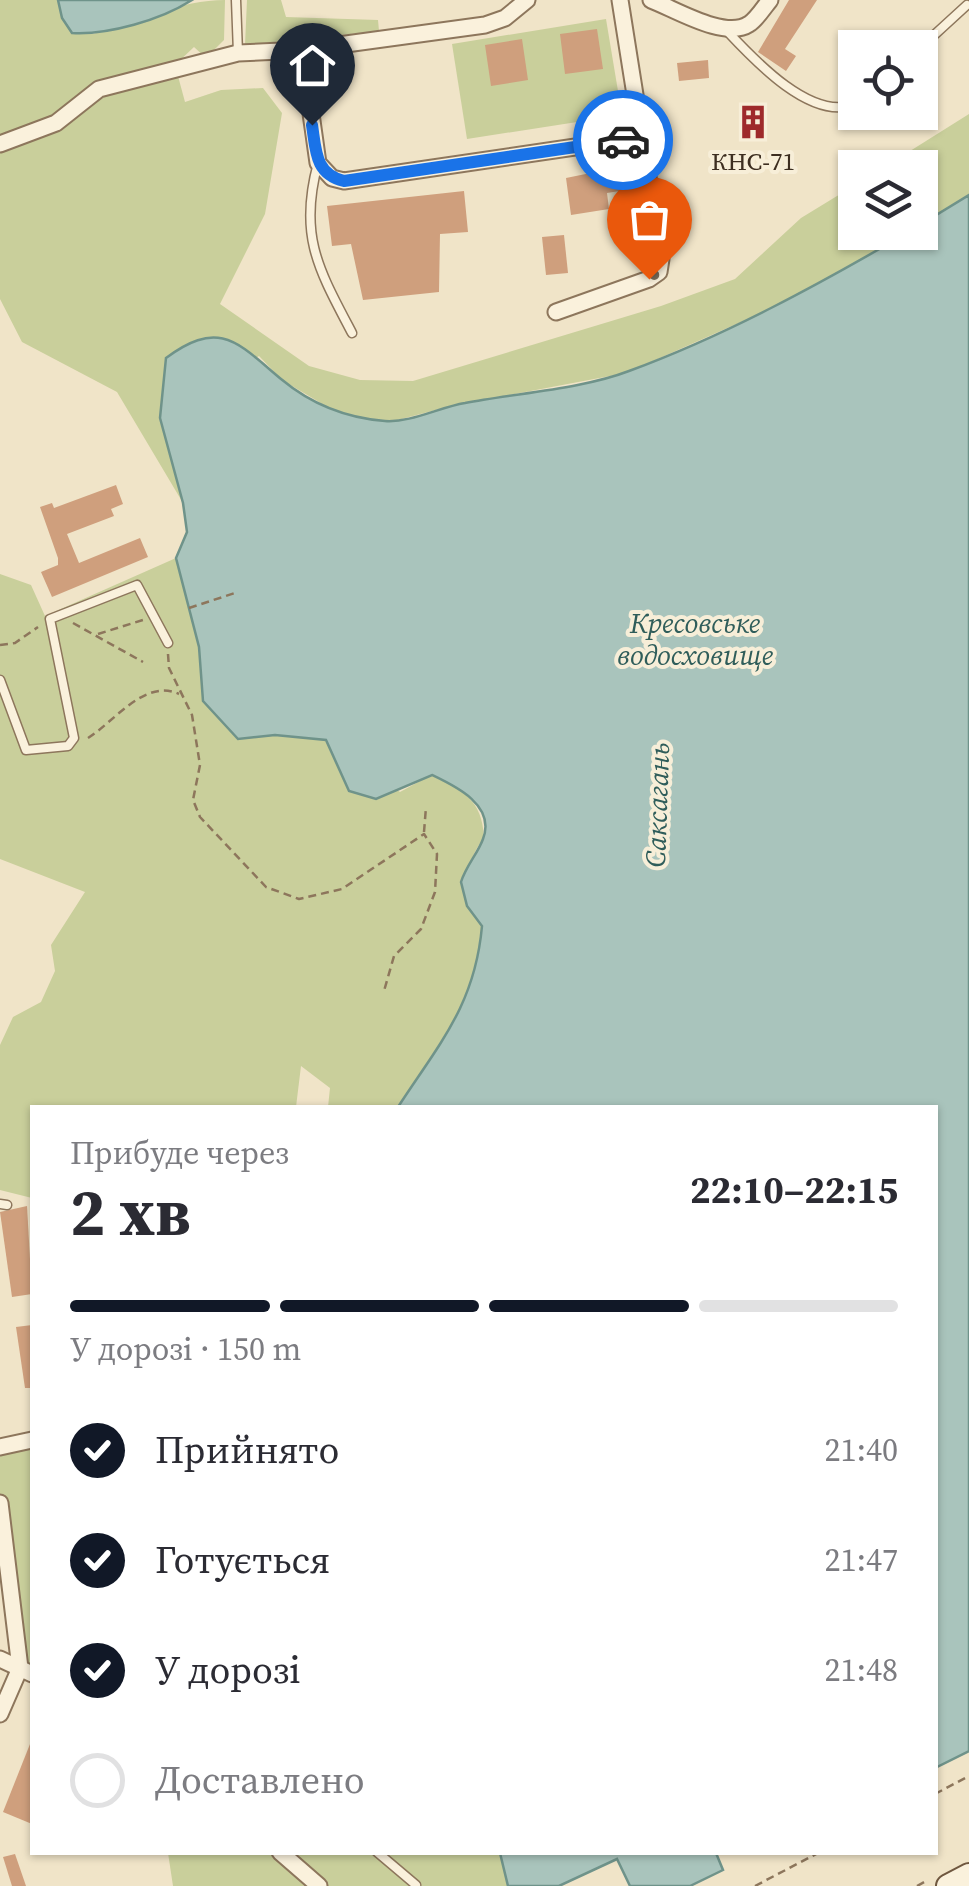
<!DOCTYPE html>
<html lang="uk">
<meta charset="utf-8">
<style>
:root{--surface:#fff;--page:#f2f2f3;--text:#2b2b33;--muted:#7c7c81;--line:#e1e1e2;--accent:#111827}
body{margin:0;font-family:"Source Serif 4",serif;background:var(--page);color:var(--text);height:100vh;display:flex;flex-direction:column;font-size:38px;white-space:nowrap}
*{box-sizing:border-box;margin:0}
p{font-size:32px;color:var(--muted)}
.icon{flex:none;width:55px;height:55px;fill:none;stroke:currentColor;stroke-width:2;stroke-linecap:round;stroke-linejoin:round}
.map{position:relative;flex:1;overflow:hidden}
.side{position:absolute;left:30px;top:1105px;width:908px;height:750px;display:flex;flex-direction:column;background:var(--surface);border-radius:0px;box-shadow:0 2px 8px #0004}
.side>*{flex:none}
.buttons{position:absolute;left:838px;top:30px;display:grid;gap:20px}
.buttons a{display:grid;place-items:center;width:100px;height:100px;border-radius:0px;background:var(--surface);box-shadow:0 2px 8px #0004;font-size:50px}
.pin{position:absolute;display:grid;place-items:center;width:85px;height:85px;color:#fff;margin:-102px -42px;border-radius:50% 50% 50% 0;rotate:-45deg;box-shadow:0 0 10px #0007}
.pin .icon{rotate:45deg}
.courier{position:absolute;display:grid;place-items:center;width:100px;height:100px;margin:-50px;border:8px solid #1a73e8;border-radius:50%;background:#fff;color:#222;box-shadow:0 2px 12px #0007}
.overview em{font-style:normal;font-weight:700}
.overview div{display:flex;flex-direction:column-reverse}
.overview{display:flex;align-items:center;justify-content:space-between;height:170px;padding:0 40px}
h1{font-size:65px;font-weight:700;line-height:75px}
.bar{display:grid;grid-template-columns:repeat(4,1fr);gap:15px 10px;align-content:center;height:120px;padding:0 40px}
.bar i{height:12px;border-radius:8px;background:var(--line)}
.bar .current{background:var(--accent)}
.bar p{grid-column:span 4}
ol{padding:0 40px;list-style:none}
li{display:flex;align-items:center;gap:30px;height:110px}
li p{margin-inline-start:auto}
li .icon{padding:10px;border-radius:50%;background:var(--accent);color:#fff;stroke-width:4}
li:last-child{color:var(--muted)}
li i{width:55px;height:55px;border:5px solid var(--line);border-radius:50%}
.map>svg:first-child{display:block}
</style>
<div class="map">
<svg width="969" height="1886" viewBox="0 0 969 1886">
<rect width="100%" height="100%" fill="#f0e4c8"/>
<g fill="#c9cf9b">
<path d="M0,0H58L62,18L93,34C136,21 181,0 225,0L224,40L206,58L194,47L175,65L185,102L221,90L263,88L282,113L265,214L220,304L309,366L360,380L413,381L661,306L735,279L801,218L855,185V232L907,233L797,297L626,373L451,406L390,422L341,415L282,380L259,356L160,418L183,503L117,392L22,342L0,299Z"/>
<path d="M247,0H281L286,17L378,20L379,31L245,45Z"/>
<path d="M606,19L622,115L467,139L452,44Z"/>
<path d="M969,114V195L920,225V168H883Z"/>
<path d="M176,558L199,647L203,701L238,738L275,735L326,740L400,792L431,775C463,790 482,800 484,837C463,867 460,895 482,926C474,1005 439,1043 398,1107H328L330,1088L301,1066L296,1107L32,1108V1198L0,1190V1045L13,1017L41,1002L55,971L51,945L85,892L0,859V574L31,585L45,616Z"/>
<path d="M32,1440V1674L20,1668L0,1503V1447Z"/>
<path d="M168,1853H500L508,1886H173Z"/>
</g>
<g fill="#a9c4bc" stroke="#6f938a" stroke-width="2.5">
<path d="M58,0H192C161,20 108,35 72,33L62,18Z"/>
<path d="M969,195V1751L935,1768V1108L398,1107C439,1044 475,1005 482,926L467,906L461,882C466,866 478,853 483,839C496,805 455,786 432,775L376,799L349,791L326,740L275,735L238,739L203,701L199,647L176,558L187,532L183,503L160,418L166,358C220,318 238,343 281,379C311,404 346,418 385,421C410,423 440,407 465,403C516,393 582,389 629,371C726,335 818,285 907,233L920,232V225Z"/>
<path d="M500,1853H716L723,1870L690,1886H630L617,1859L559,1886H508Z"/>
</g>
<g fill="#cf9f7d">
<path d="M789,0H817L785,49L796,56L786,71L758,52Z"/>
<path d="M597,29L603,69L565,74L560,34Z"/>
<path d="M522,39L528,80L491,86L485,45Z"/>
<path d="M708,60L709,78L679,81L677,63Z"/>
<path d="M758,106L764,127L755,135L748,134L742,129V117Z"/>
<path d="M635,164L638,188L607,193L609,209L571,215L566,178Z"/>
<path d="M464,191L468,232L440,234L439,292L363,300L351,244L332,246L327,206Z"/>
<path d="M564,235L568,273L546,275L542,237Z"/>
<path d="M116,485L123,504L111,509L114,516L67,534L79,563L140,538L148,557L52,597L41,572L58,565V558L40,507L52,503L54,508Z"/>
<path d="M27,1206L32,1294L12,1297L0,1212Z"/>
<path d="M32,1325V1388H25L16,1327Z"/>
<path d="M32,1739V1824L3,1812Z"/>
<path d="M15,1854L26,1886H12L3,1857Z"/>
</g>
<g fill="none" stroke-linecap="round" stroke-linejoin="round">
<g stroke="#8d765c" stroke-width="11">
<g id="lane">
<path d="M236,0L238,53"/>
<path d="M727,31C755,61 812,122 855,104"/>
<path d="M920,48L967,5"/>
<path d="M318,163C298,236 319,270 352,333"/>
<path d="M0,680L26,750L68,746L74,738L50,619L137,585L168,643"/>
<path d="M0,1204L7,1205"/>
<path d="M377,1852L416,1885"/>
</g>
</g>
<g stroke="#8d765c" stroke-width="19">
<g id="street">
<path d="M651,0C675,9 725,40 749,24C757,19 764,7 770,0"/>
<path d="M302,50L318,163L332,178L344,181L643,137"/>
<path d="M0,144L56,123L99,89L238,53L302,50L485,25L505,18L527,0"/>
<path d="M556,312L649,279L659,272L661,259L620,0"/>
<path d="M0,1447L32,1440"/>
<path d="M0,1503L20,1668L0,1714"/>
<path d="M0,1659L32,1674"/>
<path d="M280,1852L319,1886"/>
</g>
</g>
<g stroke="#6f573f" stroke-width="26">
<path id="secondary" d="M948,1886L969,1875"/>
</g>
<g stroke="#8d765c" stroke-width="2.5" stroke-dasharray="8 5" stroke-linecap="butt">
<path d="M189,608L238,592"/>
<path d="M73,623L143,662"/>
<path d="M98,634L143,620"/>
<path d="M0,645L15,643L38,627"/>
<path d="M168,654L169,668L192,715L200,765L193,800L200,817L266,887L299,899L342,889L424,834L437,854L435,892L421,929L394,956L384,991"/>
<path d="M88,738C114,722 145,678 179,694"/>
<path d="M424,832L426,807"/>
<path d="M935,1794L969,1776"/>
<path d="M755,1886L820,1852"/>
<path d="M917,1886L928,1880"/>
</g>
<use href="#lane" stroke="#faf1dc" stroke-width="8"/>
<use href="#street" stroke="#faf1dc" stroke-width="15"/>
<use href="#secondary" stroke="#faf1dc" stroke-width="22"/>
</g>
<g fill="none" stroke-linecap="round" stroke-linejoin="round">
<path stroke="#7c6e5b" stroke-width="10" stroke-dasharray="0 18" d="M623,140L643,137L662,258L658,272L649,279"/>
<path stroke="#1a73e8" stroke-width="12" d="M312,125C316,151 315,174 344,181L623,140"/>
</g>
<defs>
<g id="building-bare" transform="scale(2.7)"><path d="M-4-6H4V6H1V3H-1V6H-4ZM-2.5-4.3h1.7v1.8h-1.7ZM.8-4.3h1.7v1.8H.8ZM-2.5-1h1.7V.8h-1.7ZM.8-1h1.7V.8H.8Z" fill="#9e2a2b" stroke="#f7eed8" stroke-width="2.5" paint-order="stroke"/></g>
</defs>
<g fill-rule="evenodd">
<use href="#building-bare" x="753" y="122"/>
</g>
<g text-anchor="middle" dominant-baseline="central" stroke-width="8" stroke-linejoin="round" paint-order="stroke">
<g font-size="25" fill="#3d2e20" stroke="#f7eed8">
<text x="753" y="161">КНС-71</text>
</g>
<g font-size="28" font-style="italic" fill="#2f5d5a" stroke="#f7eed8">
<text x="695" y="623">Кресовське<tspan x="695" dy="32">водосховище</tspan></text>
<text transform="translate(657 805) rotate(-88)">Саксагань</text>
</g>
</g>
</svg>
<div class="buttons">
<a><svg class="icon" aria-label="locate" viewBox="0 0 24 24"><circle cx="12" cy="12" r="6"/><path d="M12 2v4M12 18v4M2 12h4M18 12h4"/></svg></a>
<a><svg class="icon" aria-label="layers" viewBox="0 0 24 24"><path d="M12 4l9 5-9 5-9-5zM3 14l9 5 9-5"/></svg></a>
</div>
<div class="pin" style="left:649px;top:279px;background:#ea580c"><svg class="icon" aria-label="bag" viewBox="0 0 24 24"><path d="M5 8h14l-1 12H6zM9 8a3 3 0 0 1 6 0"/></svg></div>
<div class="pin" style="left:312px;top:125px;background:#1f2937"><svg class="icon" aria-label="home" viewBox="0 0 24 24"><path d="M3 11l9-7 9 7M6 9v11h12V9"/></svg></div>
<div class="courier" style="left:623px;top:140px"><svg class="icon" aria-label="car" viewBox="0 0 24 24"><path d="M5 17H2v-5l4-1 3-4h7l3 4 3 1v5h-3M9 17h6M6 11h13"/><circle cx="7" cy="17" r="2"/><circle cx="17" cy="17" r="2"/></svg></div>
<section class="side">
<div class="overview"><div><h1>2 хв</h1><p>Прибуде через</p></div><em>22:10–22:15</em></div>
<div class="bar"><i class="current"></i><i class="current"></i><i class="current"></i><i></i><p>У дорозі · 150 m</p></div>
<ol>
<li><svg class="icon" aria-label="check" viewBox="0 0 24 24"><path d="M5 12l5 5 9-10"/></svg>Прийнято<p>21:40</p></li>
<li><svg class="icon" aria-label="check" viewBox="0 0 24 24"><path d="M5 12l5 5 9-10"/></svg>Готується<p>21:47</p></li>
<li><svg class="icon" aria-label="check" viewBox="0 0 24 24"><path d="M5 12l5 5 9-10"/></svg>У дорозі<p>21:48</p></li>
<li><i></i>Доставлено</li>
</ol>
</section>
</div>
